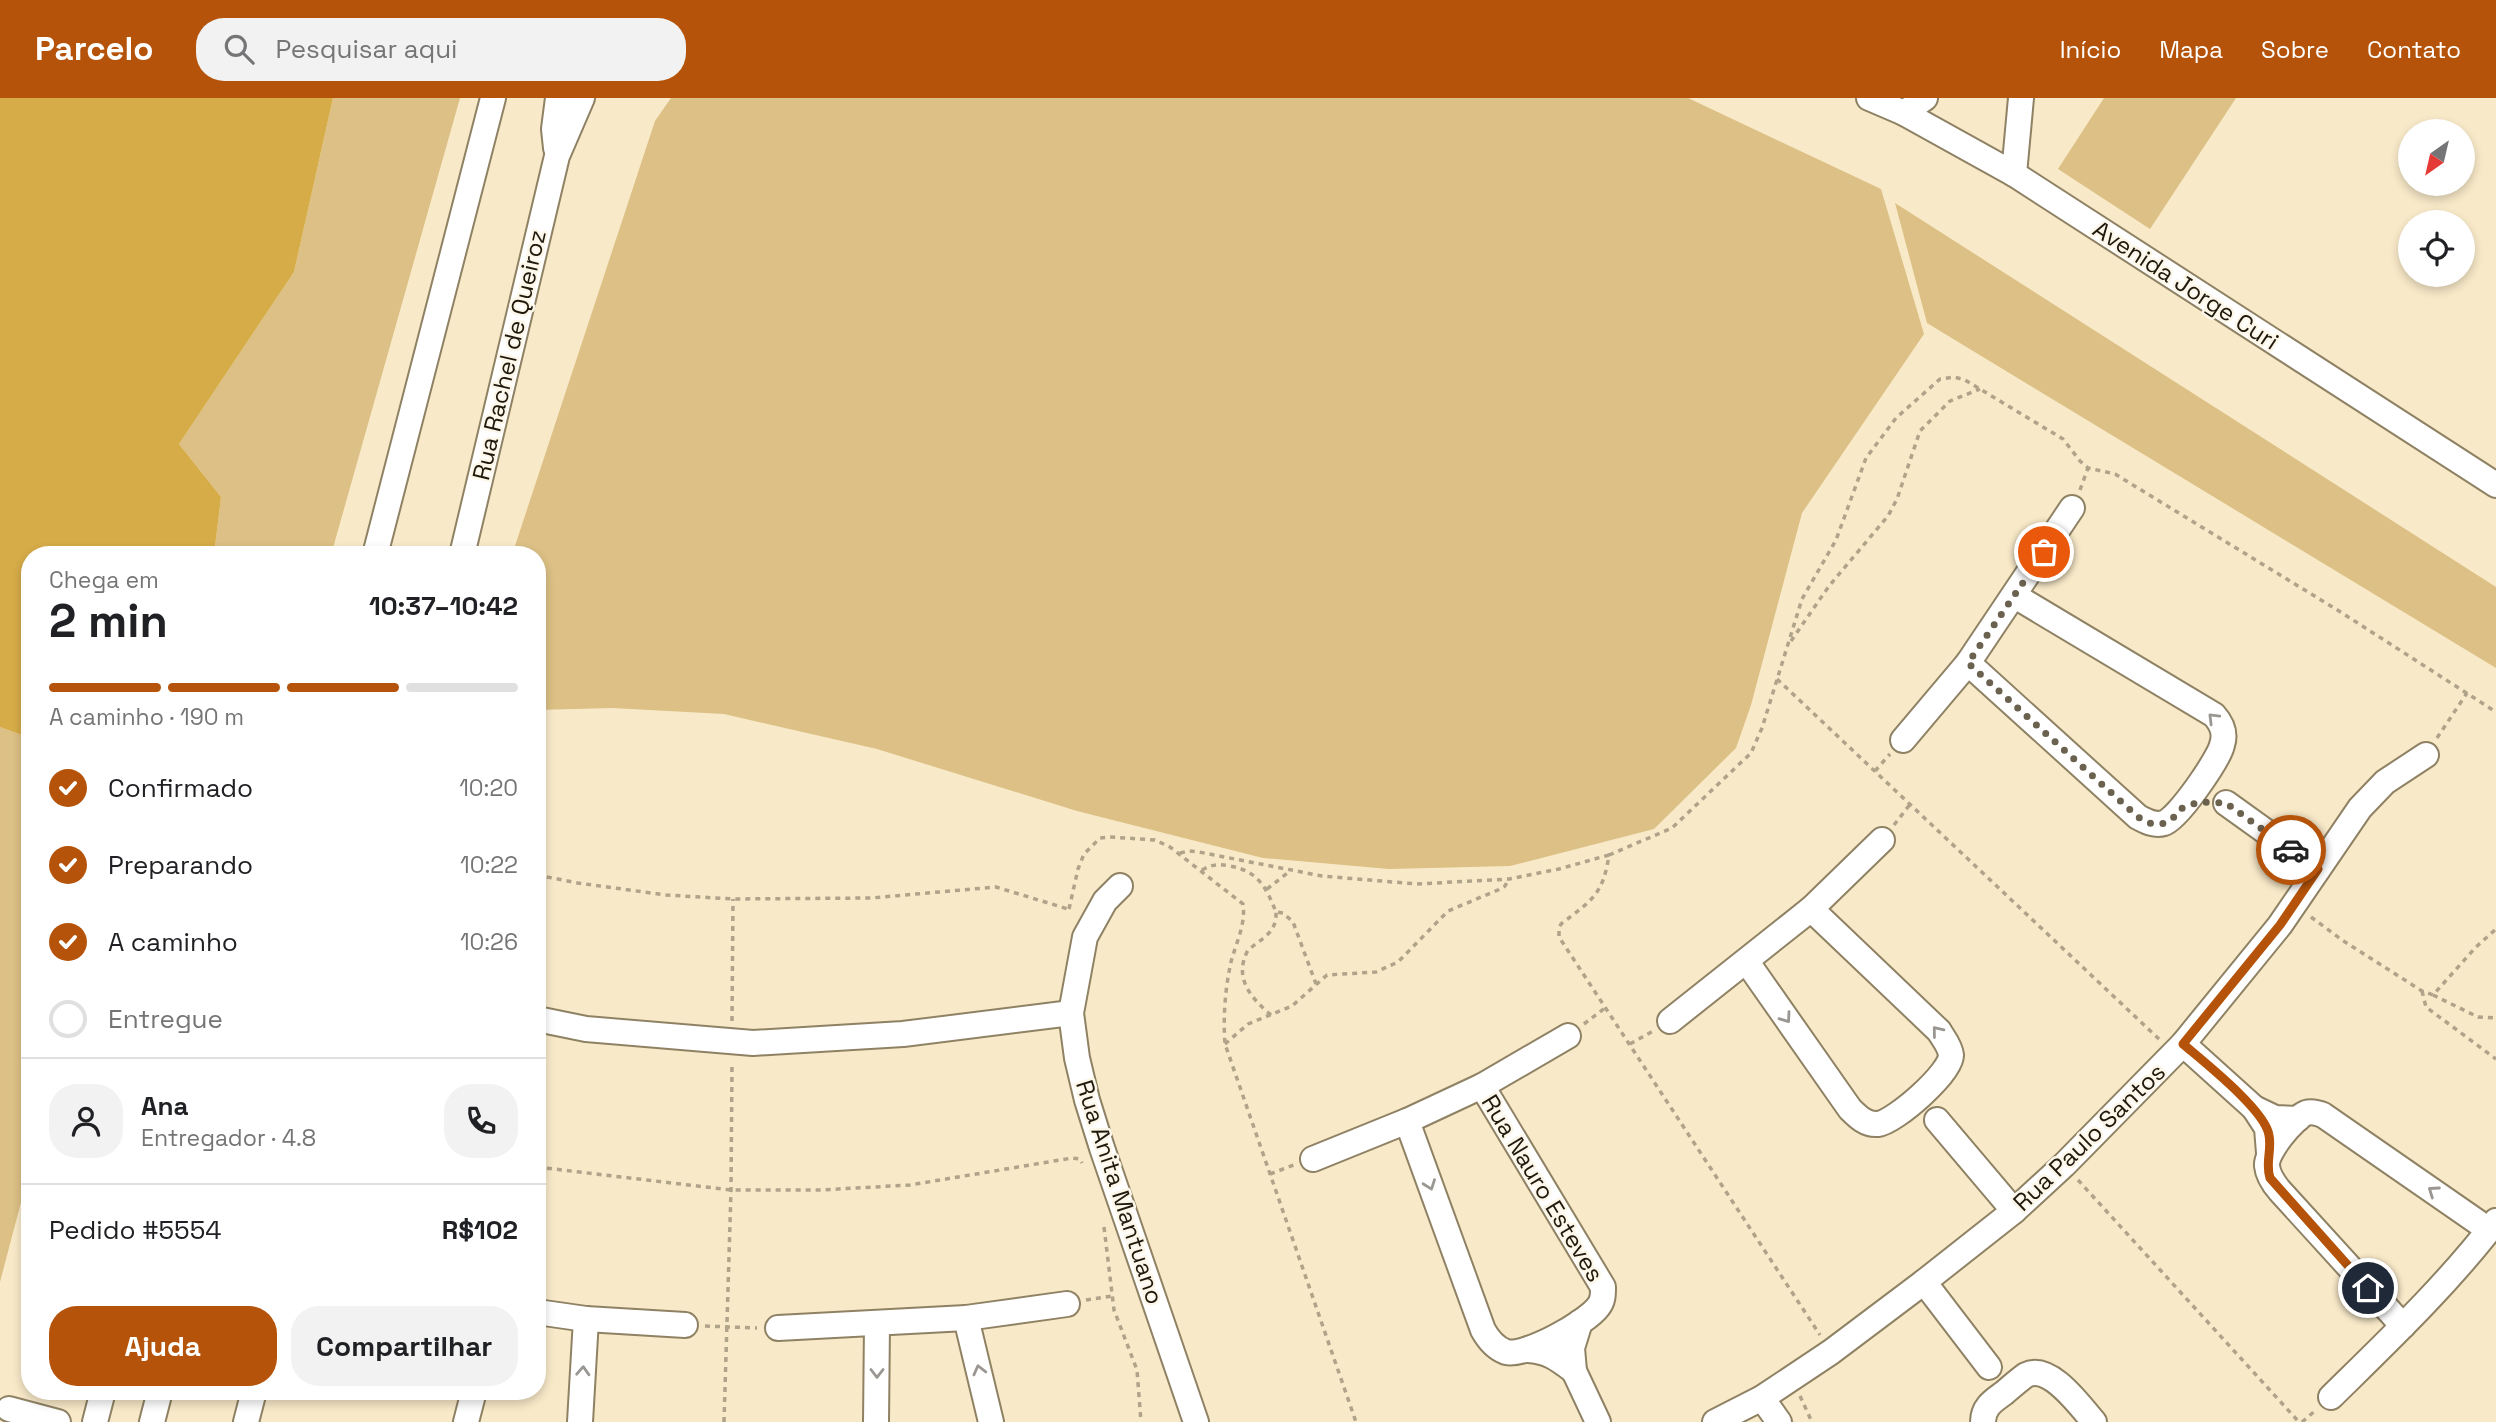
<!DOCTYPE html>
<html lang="pt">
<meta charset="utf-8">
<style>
:root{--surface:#fff;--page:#f2f2f2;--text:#202124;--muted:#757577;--line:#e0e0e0;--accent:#b45309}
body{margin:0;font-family:"Space Grotesk",sans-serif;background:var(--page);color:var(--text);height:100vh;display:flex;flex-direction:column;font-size:26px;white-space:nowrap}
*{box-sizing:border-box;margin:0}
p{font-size:23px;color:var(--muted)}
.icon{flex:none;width:38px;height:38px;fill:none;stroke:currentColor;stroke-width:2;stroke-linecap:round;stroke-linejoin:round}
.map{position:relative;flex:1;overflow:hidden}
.details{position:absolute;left:21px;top:448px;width:525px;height:854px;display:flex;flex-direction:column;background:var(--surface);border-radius:28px;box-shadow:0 4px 10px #0003}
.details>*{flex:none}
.needle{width:46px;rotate:214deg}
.fabs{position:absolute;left:2398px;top:21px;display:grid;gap:14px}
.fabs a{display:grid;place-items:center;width:77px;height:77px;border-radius:50%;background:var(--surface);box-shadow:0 4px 10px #0003;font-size:35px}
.pin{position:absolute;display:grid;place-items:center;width:60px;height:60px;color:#fff;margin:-30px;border:4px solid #fff;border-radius:50%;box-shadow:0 2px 7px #0007}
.courier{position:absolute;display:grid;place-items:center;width:70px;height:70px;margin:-35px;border:5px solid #b45309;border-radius:50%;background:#fff;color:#222;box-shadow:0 2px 9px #0007}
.head em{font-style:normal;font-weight:800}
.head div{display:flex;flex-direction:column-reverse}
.head{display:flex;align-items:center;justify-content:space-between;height:119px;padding:0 28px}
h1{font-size:46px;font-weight:800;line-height:52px}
.bar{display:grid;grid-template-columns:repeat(4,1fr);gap:10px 7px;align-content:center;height:84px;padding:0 28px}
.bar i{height:9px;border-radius:5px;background:var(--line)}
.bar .on{background:var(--accent)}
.bar p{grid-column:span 4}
.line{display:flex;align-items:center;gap:18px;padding:0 28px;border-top:2px solid var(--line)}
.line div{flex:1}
.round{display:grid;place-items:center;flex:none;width:74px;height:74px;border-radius:28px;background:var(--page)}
ol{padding:0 28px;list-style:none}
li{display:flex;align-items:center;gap:21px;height:77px}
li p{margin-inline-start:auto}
li .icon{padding:7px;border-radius:50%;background:var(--accent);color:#fff;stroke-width:4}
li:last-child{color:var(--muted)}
li i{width:38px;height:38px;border:4px solid var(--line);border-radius:50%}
.primary-button{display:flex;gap:14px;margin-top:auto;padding:14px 28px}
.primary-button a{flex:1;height:80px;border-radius:28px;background:var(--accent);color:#fff;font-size:28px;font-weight:800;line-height:80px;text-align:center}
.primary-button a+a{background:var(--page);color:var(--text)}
header{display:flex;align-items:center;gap:42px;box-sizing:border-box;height:98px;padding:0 35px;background:var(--accent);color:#fff}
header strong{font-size:33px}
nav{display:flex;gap:38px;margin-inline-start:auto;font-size:24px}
.search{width:490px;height:63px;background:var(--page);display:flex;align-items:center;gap:18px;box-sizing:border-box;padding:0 24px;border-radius:28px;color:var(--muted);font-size:26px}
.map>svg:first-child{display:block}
</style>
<header>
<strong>Parcelo</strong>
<div class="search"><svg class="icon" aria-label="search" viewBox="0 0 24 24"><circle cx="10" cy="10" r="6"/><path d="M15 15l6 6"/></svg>Pesquisar aqui</div>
<nav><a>Início</a><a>Mapa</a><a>Sobre</a><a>Contato</a></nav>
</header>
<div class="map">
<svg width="2496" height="1324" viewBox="0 0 2496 1324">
<rect width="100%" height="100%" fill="#f8e9c8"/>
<g fill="#dcc085">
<path d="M333,0H460L331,457H214L221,399L179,346L294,174Z"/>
<path d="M671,0H1688L1881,91L1924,236L1802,415L1751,607L1736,650L1654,731L1510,768L1389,771L1263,760L1077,713L877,651L724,616L612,610L537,612V457H512L655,23Z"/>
<path d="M2104,0H2236L2150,131L2058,71Z"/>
<path d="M1895,105L2496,489V570L1927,225Z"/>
<path d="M0,629L30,640V1070L0,1184Z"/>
</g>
<path fill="#d6ac48" d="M0,0H333L294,174L179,346L221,399L214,457H30V640L0,629Z"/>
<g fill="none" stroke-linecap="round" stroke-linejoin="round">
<g stroke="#8f8264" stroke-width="28">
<g id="minor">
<path d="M1869,0L1904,15L2014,76L2496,387"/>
<path d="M1904,15L1925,0"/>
<path d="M556,50L554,31L558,0"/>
<path d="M2014,76L2021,0"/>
<path d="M375,457L493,0"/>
<path d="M462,457L557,58L582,0"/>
<path d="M1968,565L2138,719C2146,723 2154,728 2164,725C2177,722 2219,661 2222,647C2226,635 2222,626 2214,617L2015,498"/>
<path d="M1903,642L1968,565L2072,410"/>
<path d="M2226,705L2318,771"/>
<path d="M1120,788L1105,803L1085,839L1071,915L1077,960L1087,1002L1102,1050L1196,1324"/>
<path d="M1747,864L1850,1011C1858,1019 1866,1027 1878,1026C1895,1024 1952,974 1951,957C1950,948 1943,940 1939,933L1811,811"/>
<path d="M537,921L586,931L753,945L903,936L1071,915"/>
<path d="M1670,923L1811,811L1882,742"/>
<path d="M2183,946L2254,1010"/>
<path d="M1937,1022L2014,1113"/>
<path d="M1407,1023L1483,1232C1488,1241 1495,1250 1506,1254C1525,1259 1586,1225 1598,1209C1603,1203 1603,1197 1603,1189L1482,988"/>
<path d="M2269,1055L2267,1030L2254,1010L2275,1020L2298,1021"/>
<path d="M1313,1061L1407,1023L1482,988L1568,938"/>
<path d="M1924,1184L1989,1269"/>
<path d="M537,1214L586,1221L685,1227"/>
<path d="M966,1220L991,1324"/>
<path d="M2403,1228L2280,1093C2274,1086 2268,1078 2267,1068C2265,1055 2294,1020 2306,1015C2312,1013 2318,1015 2323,1017L2489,1132"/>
<path d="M778,1230L966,1220L1067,1206"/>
<path d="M1528,1252C1548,1253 1558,1261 1574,1273L1572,1250L1580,1224"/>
<path d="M1574,1273L1598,1324"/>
<path d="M2331,1299C2388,1243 2447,1187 2496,1123"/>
<path d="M1762,1300L1779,1324"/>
<path d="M9,1311L58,1324"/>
<path d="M95,1324L103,1293"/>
<path d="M152,1324L160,1293"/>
<path d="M246,1324L254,1293"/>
<path d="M466,1324L474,1293"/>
<path d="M580,1324L586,1221"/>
<path d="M876,1324L877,1226"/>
<path d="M1715,1324L1762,1300L1831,1254L1924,1184L2014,1113L2064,1067L2183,946L2280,827L2360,710L2385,684L2426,657"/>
<path d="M1983,1324C1983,1309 1993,1303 2004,1295C2011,1289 2019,1282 2026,1277C2050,1265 2080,1308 2094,1324"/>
</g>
</g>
<g stroke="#afa38a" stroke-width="3.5" stroke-dasharray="5 5" stroke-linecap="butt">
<path d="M2080,392L2088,370"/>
<path d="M1791,543L1829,488L1888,418L1897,401L1920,333L1950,303L1980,291"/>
<path d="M1777,581L2160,942"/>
<path d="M2437,640L2467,595"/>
<path d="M1875,673L1890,656"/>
<path d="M1894,727L1911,705"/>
<path d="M1180,755L1189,753L1199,754L1322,778L1417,786L1509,781L1559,771L1609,757C1603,797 1592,802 1561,826L1559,830V839L1820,1237"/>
<path d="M1609,757L1672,730L1751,655L1762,630L1802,501L1836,442L1866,360L1896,320L1940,281L1954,279L1965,282L2063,341L2080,363L2088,370L2115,376L2339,513L2496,614"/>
<path d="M1202,772C1212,766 1219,766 1230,768C1258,773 1266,789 1276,814L1283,815L1293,824L1316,886"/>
<path d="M537,777L578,785L666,797L733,801L871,800L996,789L1068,811"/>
<path d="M1267,791L1290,773"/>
<path d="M1069,811L1078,771L1084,756L1100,740L1110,739L1155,742L1170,749L1243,806C1246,826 1236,845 1231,864C1225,891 1223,920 1225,946L1356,1324"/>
<path d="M2311,819L2342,842L2422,893L2433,897L2476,849L2496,831"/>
<path d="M2422,893L2426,909L2496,961"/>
<path d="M2433,897L2478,919L2496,920"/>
<path d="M1271,917C1251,900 1233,880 1248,852C1262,840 1277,835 1276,814"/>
<path d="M732,923L733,801"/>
<path d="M1584,926L1605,910"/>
<path d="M1225,946L1248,926L1292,908L1327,877L1376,874L1398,864L1448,813L1498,792L1505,788L1509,781"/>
<path d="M1630,946L1653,933"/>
<path d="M537,1069L731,1092H820L910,1087L1072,1060L1080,1061L1082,1065"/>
<path d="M1270,1076L1294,1067"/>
<path d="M2078,1082L2299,1324"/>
<path d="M1104,1129L1114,1212L1137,1272L1141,1324"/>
<path d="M1086,1202L1112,1198"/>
<path d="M705,1228L757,1230"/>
<path d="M1800,1298L1812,1324"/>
<path d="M724,1324L731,1092L732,966"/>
<path d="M2302,1324L2316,1312"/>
</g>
<use href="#minor" stroke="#fff" stroke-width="24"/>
</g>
<defs><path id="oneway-chevron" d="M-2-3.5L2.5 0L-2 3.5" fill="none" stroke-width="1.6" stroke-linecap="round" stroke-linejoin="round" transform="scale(1.75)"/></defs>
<g stroke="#9a9792">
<use href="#oneway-chevron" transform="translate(2213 620) rotate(-135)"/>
<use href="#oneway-chevron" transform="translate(1786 920) rotate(55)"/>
<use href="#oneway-chevron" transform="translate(1937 933) rotate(-129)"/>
<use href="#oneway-chevron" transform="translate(1430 1087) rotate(70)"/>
<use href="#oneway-chevron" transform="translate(2433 1093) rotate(-145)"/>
<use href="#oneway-chevron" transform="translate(979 1272) rotate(-104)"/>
<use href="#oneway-chevron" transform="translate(583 1273) rotate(-87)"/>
<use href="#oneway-chevron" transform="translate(877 1275) rotate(90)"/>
</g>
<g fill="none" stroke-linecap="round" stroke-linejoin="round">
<path stroke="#6a614e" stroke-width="7" stroke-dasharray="0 12.6" d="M2044,454L1968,565L2138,719L2148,725L2162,726L2173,720L2180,711L2199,704L2226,705L2291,752"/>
<path stroke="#b45309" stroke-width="9" d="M2291,752L2318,771L2280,827L2183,946C2204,964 2265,1012 2269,1037C2272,1053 2265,1065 2270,1080L2368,1190"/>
</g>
<g text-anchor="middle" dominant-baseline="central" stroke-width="5" stroke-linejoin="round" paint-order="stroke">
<g font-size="24" fill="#1e180d" stroke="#fdf7ea">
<text transform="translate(2186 187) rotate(33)">Avenida Jorge Curi</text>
<text transform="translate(509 257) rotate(-77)">Rua Rachel de Queiroz</text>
<text transform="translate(2089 1039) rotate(-44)">Rua Paulo Santos</text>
<text transform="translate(1543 1090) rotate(59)">Rua Nauro Esteves</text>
<text transform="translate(1120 1094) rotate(72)">Rua Anita Mantuano</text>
</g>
</g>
</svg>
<div class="fabs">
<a><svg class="needle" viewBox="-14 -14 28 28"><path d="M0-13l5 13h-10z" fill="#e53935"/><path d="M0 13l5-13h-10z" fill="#757577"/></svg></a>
<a><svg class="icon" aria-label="locate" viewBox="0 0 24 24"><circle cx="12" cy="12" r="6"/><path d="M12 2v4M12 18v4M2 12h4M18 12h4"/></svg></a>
</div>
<div class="pin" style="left:2044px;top:454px;background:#ea580c"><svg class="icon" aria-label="bag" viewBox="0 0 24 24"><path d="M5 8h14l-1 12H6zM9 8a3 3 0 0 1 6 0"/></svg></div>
<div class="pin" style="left:2368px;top:1190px;background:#1f2937"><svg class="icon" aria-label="home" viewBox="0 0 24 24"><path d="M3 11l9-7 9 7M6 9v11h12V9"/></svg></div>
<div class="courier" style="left:2291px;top:752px"><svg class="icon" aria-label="car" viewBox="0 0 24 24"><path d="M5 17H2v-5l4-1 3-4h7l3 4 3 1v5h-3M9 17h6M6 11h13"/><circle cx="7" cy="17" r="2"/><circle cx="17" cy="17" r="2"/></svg></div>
<section class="details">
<div class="head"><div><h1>2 min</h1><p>Chega em</p></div><em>10:37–10:42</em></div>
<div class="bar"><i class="on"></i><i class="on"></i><i class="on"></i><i></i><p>A caminho · 190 m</p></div>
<ol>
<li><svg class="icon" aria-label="check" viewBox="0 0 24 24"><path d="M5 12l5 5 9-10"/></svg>Confirmado<p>10:20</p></li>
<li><svg class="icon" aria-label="check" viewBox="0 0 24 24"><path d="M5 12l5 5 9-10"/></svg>Preparando<p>10:22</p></li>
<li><svg class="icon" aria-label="check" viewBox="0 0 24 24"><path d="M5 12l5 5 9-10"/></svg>A caminho<p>10:26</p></li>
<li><i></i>Entregue</li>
</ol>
<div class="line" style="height:126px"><a class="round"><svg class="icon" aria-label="person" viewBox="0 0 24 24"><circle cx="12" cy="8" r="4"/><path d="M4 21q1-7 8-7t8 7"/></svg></a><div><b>Ana</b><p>Entregador · 4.8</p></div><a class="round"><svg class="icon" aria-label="phone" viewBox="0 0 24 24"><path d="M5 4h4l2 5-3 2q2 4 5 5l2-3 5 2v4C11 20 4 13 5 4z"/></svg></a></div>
<div class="line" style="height:91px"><div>Pedido #5554</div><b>R$102</b></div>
<div class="primary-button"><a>Ajuda</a><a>Compartilhar</a></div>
</section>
</div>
